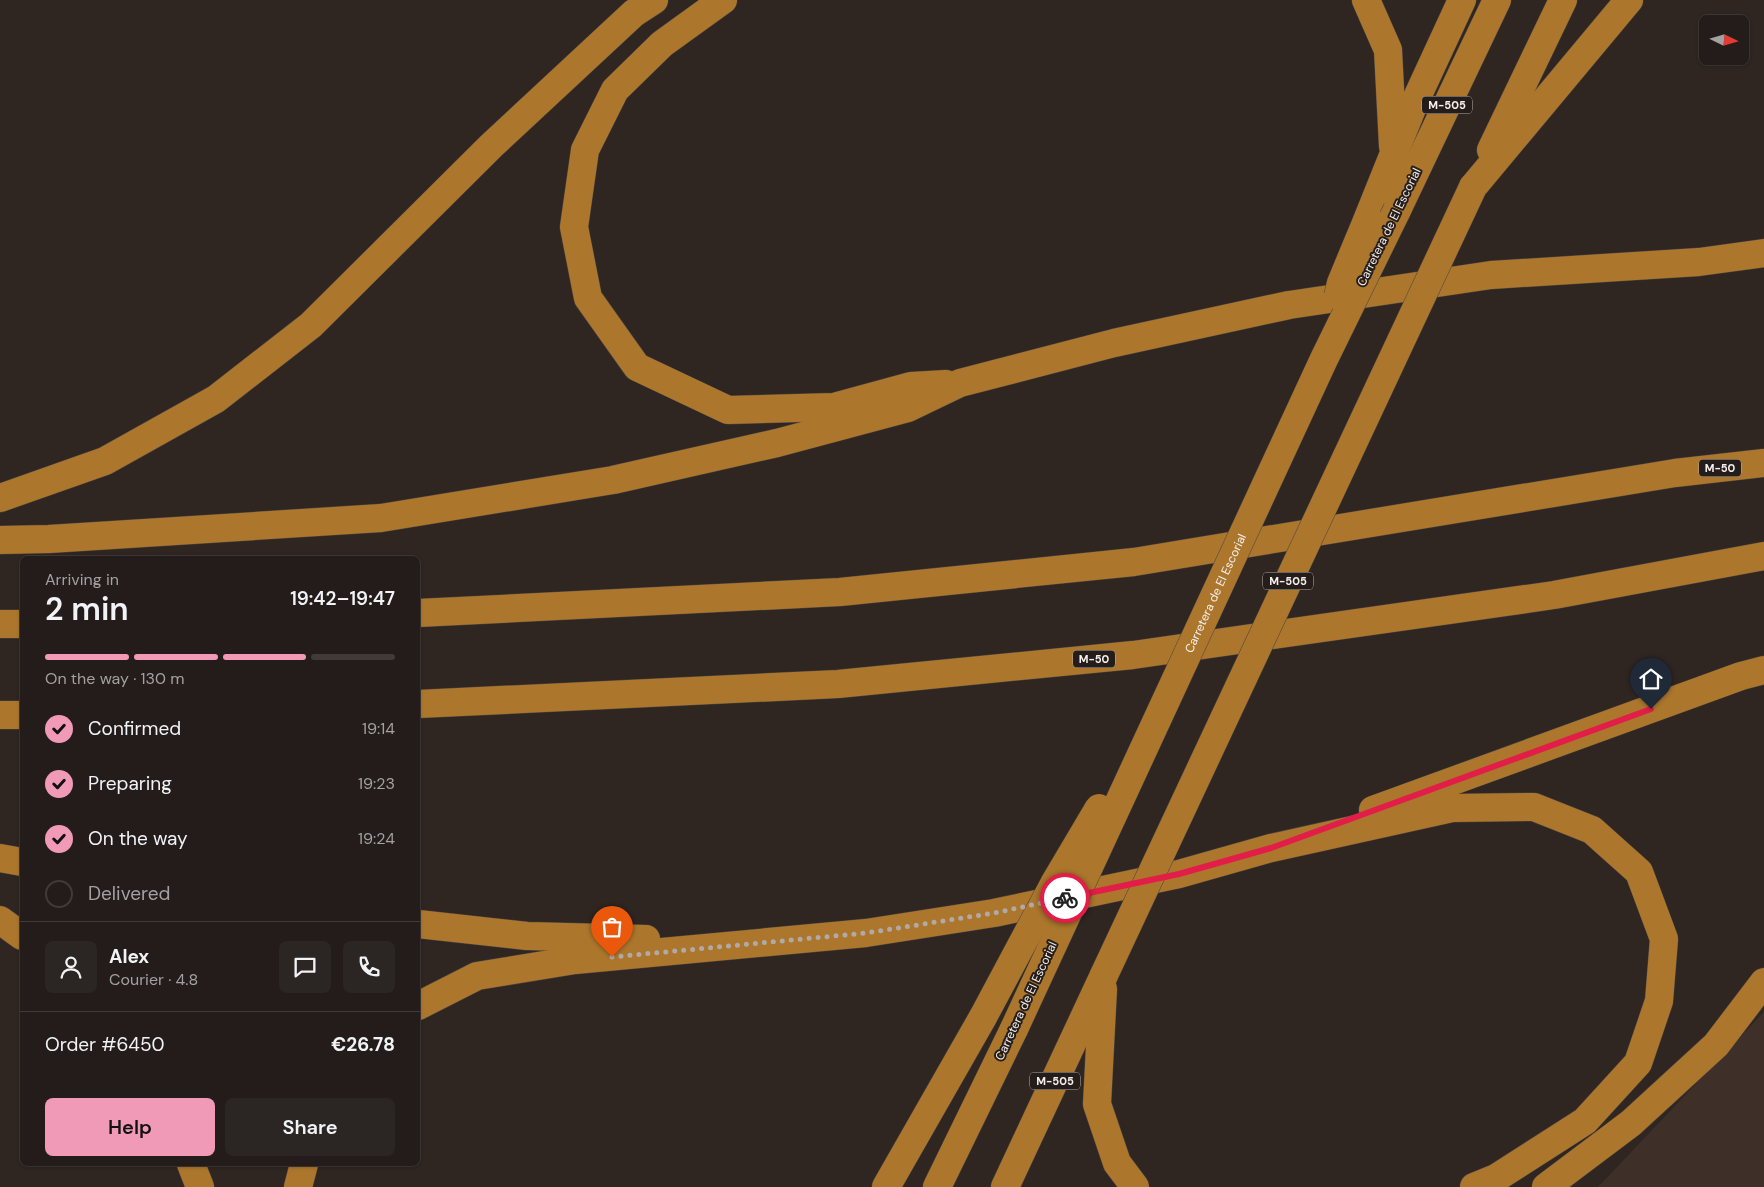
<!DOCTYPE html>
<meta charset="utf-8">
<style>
:root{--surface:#231c1a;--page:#2b2523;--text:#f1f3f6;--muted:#a3a1a2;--line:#403a39;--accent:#f09ab7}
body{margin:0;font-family:"DM Sans",sans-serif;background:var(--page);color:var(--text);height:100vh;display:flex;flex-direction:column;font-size:19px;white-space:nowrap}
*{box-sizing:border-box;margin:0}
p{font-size:16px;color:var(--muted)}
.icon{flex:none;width:28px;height:28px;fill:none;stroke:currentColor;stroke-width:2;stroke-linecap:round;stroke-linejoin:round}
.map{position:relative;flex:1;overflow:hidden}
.sheet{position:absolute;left:20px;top:556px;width:400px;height:610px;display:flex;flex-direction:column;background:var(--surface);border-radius:8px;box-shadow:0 1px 4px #0004,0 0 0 1px var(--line)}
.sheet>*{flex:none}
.needle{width:32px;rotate:95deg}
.fabs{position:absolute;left:1699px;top:15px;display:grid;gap:10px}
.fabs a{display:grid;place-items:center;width:50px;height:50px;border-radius:8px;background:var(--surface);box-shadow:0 1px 4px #0004,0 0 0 1px var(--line);font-size:25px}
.pin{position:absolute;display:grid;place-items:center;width:42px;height:42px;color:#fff;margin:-51px -21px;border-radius:50% 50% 50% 0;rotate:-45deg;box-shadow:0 0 5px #0007}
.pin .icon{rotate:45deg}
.courier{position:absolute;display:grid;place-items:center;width:50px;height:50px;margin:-25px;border:4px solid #e11d48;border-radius:50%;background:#fff;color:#222;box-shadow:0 1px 6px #0007}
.summary em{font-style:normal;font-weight:600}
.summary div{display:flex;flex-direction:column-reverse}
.summary{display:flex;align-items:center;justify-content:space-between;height:85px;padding:0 25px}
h1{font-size:32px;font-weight:600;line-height:38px}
.bar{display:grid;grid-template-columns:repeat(4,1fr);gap:8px 5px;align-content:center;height:60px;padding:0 25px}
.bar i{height:6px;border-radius:4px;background:var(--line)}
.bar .on{background:var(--accent)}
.bar p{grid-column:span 4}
.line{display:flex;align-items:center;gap:12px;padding:0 25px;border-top:1px solid var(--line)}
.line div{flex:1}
.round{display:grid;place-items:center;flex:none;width:52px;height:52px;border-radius:8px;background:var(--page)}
ol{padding:0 25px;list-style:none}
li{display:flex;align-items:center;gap:15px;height:55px}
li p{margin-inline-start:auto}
li .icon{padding:5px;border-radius:50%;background:var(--accent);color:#111;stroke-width:4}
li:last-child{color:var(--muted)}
li i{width:28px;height:28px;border:2px solid var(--line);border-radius:50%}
.button{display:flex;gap:10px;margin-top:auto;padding:10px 25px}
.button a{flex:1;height:58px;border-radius:8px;background:var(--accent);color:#111;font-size:20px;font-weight:600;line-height:58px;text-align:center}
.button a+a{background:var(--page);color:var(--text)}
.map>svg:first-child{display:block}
</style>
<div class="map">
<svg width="1764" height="1187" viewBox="0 0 1764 1187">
<rect width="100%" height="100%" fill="#2f2622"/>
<path fill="#3e2f28" d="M1764,1012V1187H1598Z"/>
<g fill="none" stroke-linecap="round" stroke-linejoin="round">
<g stroke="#4c4541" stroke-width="29">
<g id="highway">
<path d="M723,0L662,44L615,90L585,150L574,227L588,298L637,367L728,410L834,407L911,386L946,384"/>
<path d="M1366,0L1388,50L1393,146"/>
<path d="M1491,150L1563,0"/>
<path d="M1473,187L1629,0"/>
<path d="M1397,210L1497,0"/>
<path d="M1368,218L1413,106L1462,0"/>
<path d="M0,498L105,461L216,399L311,325L491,146L634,13L654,0"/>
<path d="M0,540L49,539L381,518L613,480L777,443L908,408L960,383L1114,343L1289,305L1491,275L1699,262L1764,253"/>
<path d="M418,613L840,592L1134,562L1675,473L1764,463"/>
<path d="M0,624H22"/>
<path d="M418,704L838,684L1133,655L1554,595L1764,556"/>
<path d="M0,715H22"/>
<path d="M1373,810L1741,676L1764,670"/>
<path d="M0,858L22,862"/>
<path d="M0,920L22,936"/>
<path d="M418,924L527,936L646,939"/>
<path d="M1103,989L1097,1104L1117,1163L1135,1187"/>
<path d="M418,1006L477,976L575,960L866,933L994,913L1179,874L1271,848L1452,808L1534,807L1592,830L1639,872L1664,939L1659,1001L1638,1063L1585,1121L1496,1178L1474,1187"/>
<path d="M191,1164L200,1187"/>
<path d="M298,1187L304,1164"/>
<path d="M886,1187L983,1017"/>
<path d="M937,1187L1014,1029"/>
<path d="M1005,1187L1104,975"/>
<path d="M1546,1187L1631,1123L1716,1045L1764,982"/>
</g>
</g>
<use href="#highway" stroke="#ac772d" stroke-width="28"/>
<g stroke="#4c4541" stroke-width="29" stroke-linecap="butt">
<g id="highway-bridge">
<path d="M1338,296L1341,283L1368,218"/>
<path d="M1104,975L1473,187"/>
<path d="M983,1017L1054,884L1099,808"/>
<path id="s1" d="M1014,1029L1324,359L1397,210"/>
</g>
</g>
<use href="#highway-bridge" stroke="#ac772d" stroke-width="28"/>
</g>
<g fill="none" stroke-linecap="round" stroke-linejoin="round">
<path stroke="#b0a9a6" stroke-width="5" stroke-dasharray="0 9" d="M612,957L866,933L994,913L1065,898"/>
<path stroke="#e11d48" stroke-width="6" d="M1065,898L1179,874L1271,848L1651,709"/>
</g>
<g text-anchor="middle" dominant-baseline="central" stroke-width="4" stroke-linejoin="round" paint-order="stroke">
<g fill="#251d19" stroke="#b7b0ad" stroke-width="1">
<rect x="1422" y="96.5" width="50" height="17" rx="4"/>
<rect x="1699" y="459.5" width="42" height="17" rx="4"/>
<rect x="1263" y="572.5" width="50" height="17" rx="4"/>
<rect x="1073" y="650.5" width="42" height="17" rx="4"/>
<rect x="1030" y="1072.5" width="50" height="17" rx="4"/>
</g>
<g font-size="11" font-weight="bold" fill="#f5efed">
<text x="1447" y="105">M-505</text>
<text x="1720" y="468">M-50</text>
<text x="1288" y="581">M-505</text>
<text x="1094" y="659">M-50</text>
<text x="1055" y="1081">M-505</text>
</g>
<g font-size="12" fill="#f5efed" stroke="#251d19">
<text transform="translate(1389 227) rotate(-64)">Carretera de El Escorial</text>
<text stroke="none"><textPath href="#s1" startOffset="480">Carretera de El Escorial</textPath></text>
<text transform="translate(1026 1001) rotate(-65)">Carretera de El Escorial</text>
</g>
</g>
</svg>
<div class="fabs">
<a><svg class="needle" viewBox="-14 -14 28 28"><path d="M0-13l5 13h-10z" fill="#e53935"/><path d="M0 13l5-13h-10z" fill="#a3a1a2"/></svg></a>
</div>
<div class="pin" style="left:612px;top:957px;background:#ea580c"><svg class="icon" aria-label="bag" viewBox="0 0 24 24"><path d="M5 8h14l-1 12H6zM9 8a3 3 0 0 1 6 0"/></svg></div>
<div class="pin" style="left:1651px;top:709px;background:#1f2937"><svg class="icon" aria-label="home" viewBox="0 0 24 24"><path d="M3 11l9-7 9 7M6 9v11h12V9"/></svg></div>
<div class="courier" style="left:1065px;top:898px"><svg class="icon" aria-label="bike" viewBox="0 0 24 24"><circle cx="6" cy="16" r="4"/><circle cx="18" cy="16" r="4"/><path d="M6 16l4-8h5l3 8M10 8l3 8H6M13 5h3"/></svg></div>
<section class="sheet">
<div class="summary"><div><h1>2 min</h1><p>Arriving in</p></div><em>19:42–19:47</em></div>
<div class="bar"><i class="on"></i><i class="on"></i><i class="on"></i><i></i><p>On the way · 130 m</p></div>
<ol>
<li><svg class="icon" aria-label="check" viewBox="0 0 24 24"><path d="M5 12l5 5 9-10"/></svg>Confirmed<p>19:14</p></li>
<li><svg class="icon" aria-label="check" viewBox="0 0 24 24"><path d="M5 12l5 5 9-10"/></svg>Preparing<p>19:23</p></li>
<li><svg class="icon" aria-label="check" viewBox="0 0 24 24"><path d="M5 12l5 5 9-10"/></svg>On the way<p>19:24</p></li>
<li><i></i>Delivered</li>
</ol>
<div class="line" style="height:90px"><a class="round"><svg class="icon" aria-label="person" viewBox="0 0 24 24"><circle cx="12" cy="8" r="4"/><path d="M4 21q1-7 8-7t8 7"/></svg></a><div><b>Alex</b><p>Courier · 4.8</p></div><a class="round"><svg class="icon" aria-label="chat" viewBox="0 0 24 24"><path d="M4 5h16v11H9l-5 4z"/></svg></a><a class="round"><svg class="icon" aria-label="phone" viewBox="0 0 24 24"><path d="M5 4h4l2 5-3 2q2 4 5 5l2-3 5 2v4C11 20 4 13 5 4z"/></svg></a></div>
<div class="line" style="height:65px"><div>Order #6450</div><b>€26.78</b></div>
<div class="button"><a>Help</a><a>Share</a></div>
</section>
</div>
